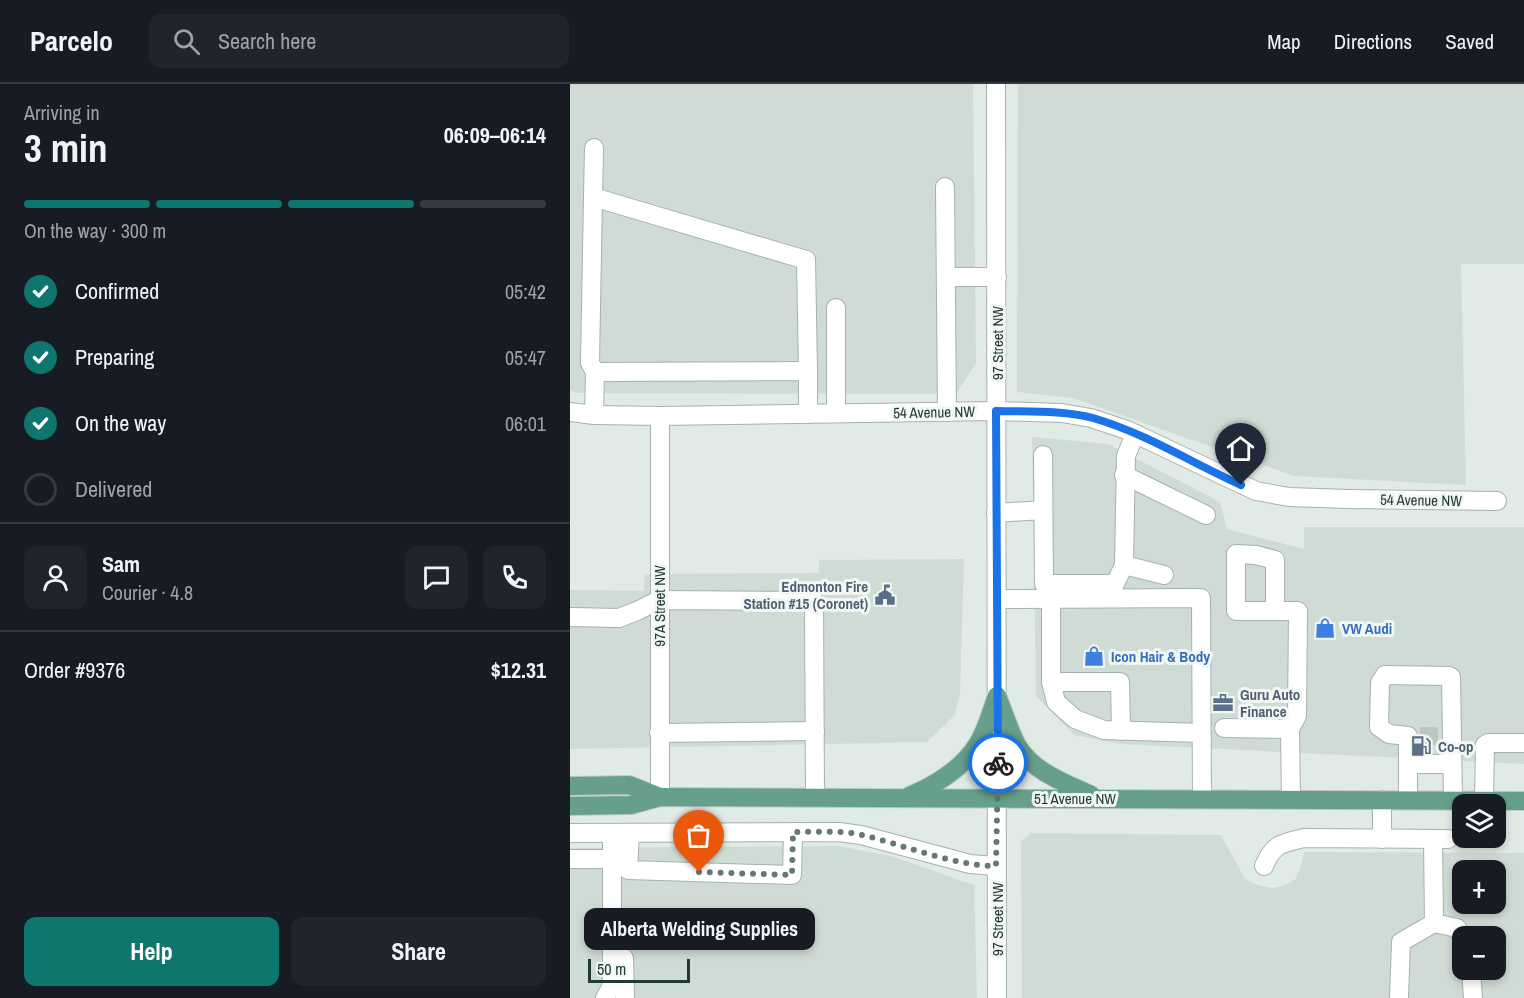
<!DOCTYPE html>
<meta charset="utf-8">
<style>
:root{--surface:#171b24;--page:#20242c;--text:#f1f3f6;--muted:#9ea1a6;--line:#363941;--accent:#0f766e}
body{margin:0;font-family:"Archivo Narrow",sans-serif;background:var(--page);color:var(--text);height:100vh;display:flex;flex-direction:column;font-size:22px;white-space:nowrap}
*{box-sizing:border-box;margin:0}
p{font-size:20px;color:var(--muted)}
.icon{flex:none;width:33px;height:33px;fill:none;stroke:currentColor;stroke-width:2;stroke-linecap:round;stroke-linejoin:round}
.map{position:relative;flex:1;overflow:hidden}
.panel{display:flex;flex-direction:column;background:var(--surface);width:570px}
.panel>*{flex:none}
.tools{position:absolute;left:882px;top:710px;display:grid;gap:12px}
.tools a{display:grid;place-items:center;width:54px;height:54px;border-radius:12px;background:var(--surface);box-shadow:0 3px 9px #0003;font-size:30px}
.scale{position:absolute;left:18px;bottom:15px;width:102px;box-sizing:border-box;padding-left:6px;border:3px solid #213b33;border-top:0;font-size:16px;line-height:21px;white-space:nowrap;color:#213b33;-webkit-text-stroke:4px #f1f8f4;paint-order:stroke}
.pin{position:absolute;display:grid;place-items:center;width:51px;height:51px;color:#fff;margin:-62px -26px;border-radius:50% 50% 50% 0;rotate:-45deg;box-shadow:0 0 6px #0007}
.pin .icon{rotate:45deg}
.courier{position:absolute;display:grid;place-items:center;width:60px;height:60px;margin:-30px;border:4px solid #1a73e8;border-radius:50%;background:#fff;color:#222;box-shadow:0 2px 8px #0007}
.bubble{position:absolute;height:42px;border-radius:12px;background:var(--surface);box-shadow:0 3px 9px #0003;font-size:20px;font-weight:800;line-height:42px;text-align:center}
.overview em{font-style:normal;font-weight:800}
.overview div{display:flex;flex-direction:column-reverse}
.overview{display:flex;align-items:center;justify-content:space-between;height:102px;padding:0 24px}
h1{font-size:39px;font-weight:800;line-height:45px}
.bar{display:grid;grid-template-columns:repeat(4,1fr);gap:9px 6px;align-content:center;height:72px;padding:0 24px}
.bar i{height:8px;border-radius:4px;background:var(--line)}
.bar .active{background:var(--accent)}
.bar p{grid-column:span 4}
.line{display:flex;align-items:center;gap:15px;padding:0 24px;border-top:2px solid var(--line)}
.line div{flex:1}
.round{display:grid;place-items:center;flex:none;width:63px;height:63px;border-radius:12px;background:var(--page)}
ol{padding:0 24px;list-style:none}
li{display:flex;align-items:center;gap:18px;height:66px}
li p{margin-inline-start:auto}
li .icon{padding:6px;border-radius:50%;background:var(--accent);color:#fff;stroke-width:4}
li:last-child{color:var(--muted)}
li i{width:33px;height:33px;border:3px solid var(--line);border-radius:50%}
.button{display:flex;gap:12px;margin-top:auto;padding:12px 24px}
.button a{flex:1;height:69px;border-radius:12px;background:var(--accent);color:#fff;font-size:24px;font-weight:800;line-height:69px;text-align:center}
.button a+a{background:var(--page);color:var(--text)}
header{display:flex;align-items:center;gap:36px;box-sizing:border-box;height:84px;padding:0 30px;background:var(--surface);border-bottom:2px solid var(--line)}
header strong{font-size:28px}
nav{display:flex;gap:33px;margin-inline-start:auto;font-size:21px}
.search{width:420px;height:54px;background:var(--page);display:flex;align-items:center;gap:15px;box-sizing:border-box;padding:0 21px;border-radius:12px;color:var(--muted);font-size:22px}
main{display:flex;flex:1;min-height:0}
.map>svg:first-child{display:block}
</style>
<header>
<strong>Parcelo</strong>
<div class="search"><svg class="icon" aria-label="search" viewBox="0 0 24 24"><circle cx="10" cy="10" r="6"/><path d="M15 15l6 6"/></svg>Search here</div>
<nav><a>Map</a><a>Directions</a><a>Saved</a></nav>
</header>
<main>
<section class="panel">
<div class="overview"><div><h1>3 min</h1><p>Arriving in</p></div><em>06:09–06:14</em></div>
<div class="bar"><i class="active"></i><i class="active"></i><i class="active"></i><i></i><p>On the way · 300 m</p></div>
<ol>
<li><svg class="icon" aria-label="check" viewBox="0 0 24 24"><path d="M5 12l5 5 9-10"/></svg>Confirmed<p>05:42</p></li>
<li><svg class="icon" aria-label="check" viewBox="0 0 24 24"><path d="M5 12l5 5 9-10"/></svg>Preparing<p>05:47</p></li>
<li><svg class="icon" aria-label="check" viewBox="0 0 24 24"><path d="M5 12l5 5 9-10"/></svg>On the way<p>06:01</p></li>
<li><i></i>Delivered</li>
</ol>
<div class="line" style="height:108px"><a class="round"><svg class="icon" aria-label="person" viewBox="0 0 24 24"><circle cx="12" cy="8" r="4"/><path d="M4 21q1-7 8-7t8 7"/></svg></a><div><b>Sam</b><p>Courier · 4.8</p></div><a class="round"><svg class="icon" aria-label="chat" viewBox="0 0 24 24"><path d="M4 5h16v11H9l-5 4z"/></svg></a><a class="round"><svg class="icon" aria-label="phone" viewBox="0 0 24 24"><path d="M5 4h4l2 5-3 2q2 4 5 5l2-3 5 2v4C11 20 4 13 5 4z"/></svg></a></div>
<div class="line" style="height:78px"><div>Order #9376</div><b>$12.31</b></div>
<div class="button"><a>Help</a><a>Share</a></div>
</section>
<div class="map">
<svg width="954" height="914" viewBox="0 0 954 914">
<rect width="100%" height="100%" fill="#e1ebe6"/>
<g fill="#cfdbd5" fill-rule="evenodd">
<path d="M0,0H403L406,279L386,310L6,309L0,306Z"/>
<path d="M448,0H954V180H891L896,401L724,392L503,314L447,308Z"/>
<path d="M462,353L538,360L650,418L657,445L734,465V443H954V680L550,660L504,651L466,612Z"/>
<path d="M394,475L390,609L385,631L357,658L0,665V506L74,507L75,490L249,489V476Z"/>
<path d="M460,749L651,751L675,795L688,801L702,804L713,802L725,796L731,782L734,768L954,769V914H452L451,758ZM892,786H926V819H892ZM892,852H926V885H892Z"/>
<path d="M268,762L321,772L404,801L407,914H0V764Z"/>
</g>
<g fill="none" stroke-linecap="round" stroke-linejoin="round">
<path stroke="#bbc8c2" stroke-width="18" stroke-dasharray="18 9" stroke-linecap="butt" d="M850,652H868"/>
<g stroke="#a4b3ad" stroke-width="20">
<g id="minor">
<path d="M426,0L427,914"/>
<path d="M375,103L377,328"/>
<path d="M23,113L24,64"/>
<path d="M376,193H427"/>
<path d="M266,224V329"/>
<path d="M25,288L20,279L23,113L236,176L238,287"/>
<path d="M0,328L24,331L90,332L426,327L492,329L521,334L557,346L686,407L719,413L778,415L927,417"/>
<path d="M24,331L25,288L238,287V330"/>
<path d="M473,371L474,500H545L554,481L556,372L565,350"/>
<path d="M554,391L636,431"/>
<path d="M426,429L473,426"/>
<path d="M554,481L594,491"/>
<path d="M427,515L631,514L632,715"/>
<path d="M481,515V598L486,618L505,635L534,646L631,649"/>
<path d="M705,527V476L686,471L666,470V527H728L727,632L720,645"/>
<path d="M0,533L49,534L67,527L89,516L244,517L245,713"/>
<path d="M481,598H550L551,647"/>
<path d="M654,644L720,645L721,715"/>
<path d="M89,649L245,647"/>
<path d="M838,680H882"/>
<path d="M90,713V332"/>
<path d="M812,716V755"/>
<path d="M838,716V652L819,650L809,643L810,599L815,591L879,592L881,593L883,716"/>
<path d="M914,716L915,661L918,659H954"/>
<path d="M0,749L269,748L291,751L400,780L426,782"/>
<path d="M60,749L58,786L222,791L223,748"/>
<path d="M863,755L864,839"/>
<path d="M0,775H42"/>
<path d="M694,782C703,760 712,759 734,754L878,755"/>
<path d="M54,874L55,914"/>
<path d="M901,885L903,914"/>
<path d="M35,914L41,903L42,894V749"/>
<path d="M829,914L831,858L864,839L887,844L892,853"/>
</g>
</g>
<g stroke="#c1c8c6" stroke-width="20">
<g id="major">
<path d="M427,612C434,628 439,646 447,661C463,688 495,699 521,711"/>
<path d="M0,702L59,701L90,713"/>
<path d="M339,712C364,702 393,684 407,661C416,647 421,628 427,612"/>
<path d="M0,722L61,721L90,713L954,717"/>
</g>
</g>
<use href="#minor" stroke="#fff" stroke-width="18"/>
<use href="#major" stroke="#66a08d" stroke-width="18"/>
</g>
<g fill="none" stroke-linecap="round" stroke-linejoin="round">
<path stroke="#647972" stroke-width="6" stroke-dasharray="0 10.8" d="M129,788L222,791L223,748C246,748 270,746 292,751C334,761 384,782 426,782L428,679"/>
<path stroke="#1a73e8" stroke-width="8" d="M428,679L426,327C458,328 493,326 523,334C575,349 622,379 671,401"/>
</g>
<defs>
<g id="civic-bare" transform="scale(1.62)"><path d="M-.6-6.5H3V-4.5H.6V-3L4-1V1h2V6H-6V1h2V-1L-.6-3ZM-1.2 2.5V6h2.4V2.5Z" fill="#5c6f8a" stroke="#f1f8f4" stroke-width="2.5" paint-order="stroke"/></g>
<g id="shop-bare" transform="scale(1.62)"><path d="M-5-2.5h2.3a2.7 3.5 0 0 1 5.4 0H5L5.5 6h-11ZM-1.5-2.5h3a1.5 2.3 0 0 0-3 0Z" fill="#3f7fe0" stroke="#f1f8f4" stroke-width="2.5" paint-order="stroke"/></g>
<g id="office-bare" transform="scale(1.62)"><path d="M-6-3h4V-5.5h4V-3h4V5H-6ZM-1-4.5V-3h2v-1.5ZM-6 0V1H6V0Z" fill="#5c6f8a" stroke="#f1f8f4" stroke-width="2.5" paint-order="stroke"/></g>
<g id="fuel-bare" transform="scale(1.62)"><path d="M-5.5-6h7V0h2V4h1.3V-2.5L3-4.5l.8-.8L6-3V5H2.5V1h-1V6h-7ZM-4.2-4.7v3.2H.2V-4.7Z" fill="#5c6f8a" stroke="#f1f8f4" stroke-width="2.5" paint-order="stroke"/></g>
</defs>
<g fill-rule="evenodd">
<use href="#civic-bare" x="315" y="511"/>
<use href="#shop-bare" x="755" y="544"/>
<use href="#shop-bare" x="524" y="572"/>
<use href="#office-bare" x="653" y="619"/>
<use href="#fuel-bare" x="851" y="662"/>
</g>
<g text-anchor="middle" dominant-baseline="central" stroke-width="6" stroke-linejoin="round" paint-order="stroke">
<g font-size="15" fill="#213b33" stroke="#f1f8f4">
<text transform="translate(427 259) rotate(-90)">97 Street NW</text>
<text transform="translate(364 328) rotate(-1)">54 Avenue NW</text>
<text transform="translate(851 416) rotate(1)">54 Avenue NW</text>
<text transform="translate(89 522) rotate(-90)">97A Street NW</text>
<text x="505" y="714">51 Avenue NW</text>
<text transform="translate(427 835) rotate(-90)">97 Street NW</text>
</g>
<g font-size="15" font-weight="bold" fill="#4e5e75" stroke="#f1f8f4" text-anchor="start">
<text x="298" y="502" text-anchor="end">Edmonton Fire<tspan x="298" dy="17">Station #15 (Coronet)</tspan></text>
<text x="670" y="610">Guru Auto<tspan x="670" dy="17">Finance</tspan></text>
<text x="868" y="662">Co-op</text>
</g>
<g font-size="15" font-weight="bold" fill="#366cbe" stroke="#f1f8f4" text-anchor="start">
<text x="772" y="544">VW Audi</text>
<text x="541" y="572">Icon Hair &amp; Body</text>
</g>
</g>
</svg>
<div class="tools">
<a><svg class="icon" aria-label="layers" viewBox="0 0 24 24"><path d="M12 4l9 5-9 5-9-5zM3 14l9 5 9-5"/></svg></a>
<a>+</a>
<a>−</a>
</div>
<div class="scale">50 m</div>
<div class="pin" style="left:129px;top:788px;background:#ea580c"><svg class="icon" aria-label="bag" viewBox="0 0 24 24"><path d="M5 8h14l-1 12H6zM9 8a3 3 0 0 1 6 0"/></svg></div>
<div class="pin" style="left:671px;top:401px;background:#1f2937"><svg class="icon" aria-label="home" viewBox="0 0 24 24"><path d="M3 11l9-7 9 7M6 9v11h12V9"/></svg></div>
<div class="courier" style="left:428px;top:679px"><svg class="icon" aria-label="bike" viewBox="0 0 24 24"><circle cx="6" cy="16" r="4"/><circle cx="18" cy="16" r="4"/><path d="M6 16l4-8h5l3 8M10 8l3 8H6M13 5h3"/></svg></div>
<div class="bubble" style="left:14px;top:824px;width:231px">Alberta Welding Supplies</div>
</div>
</main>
